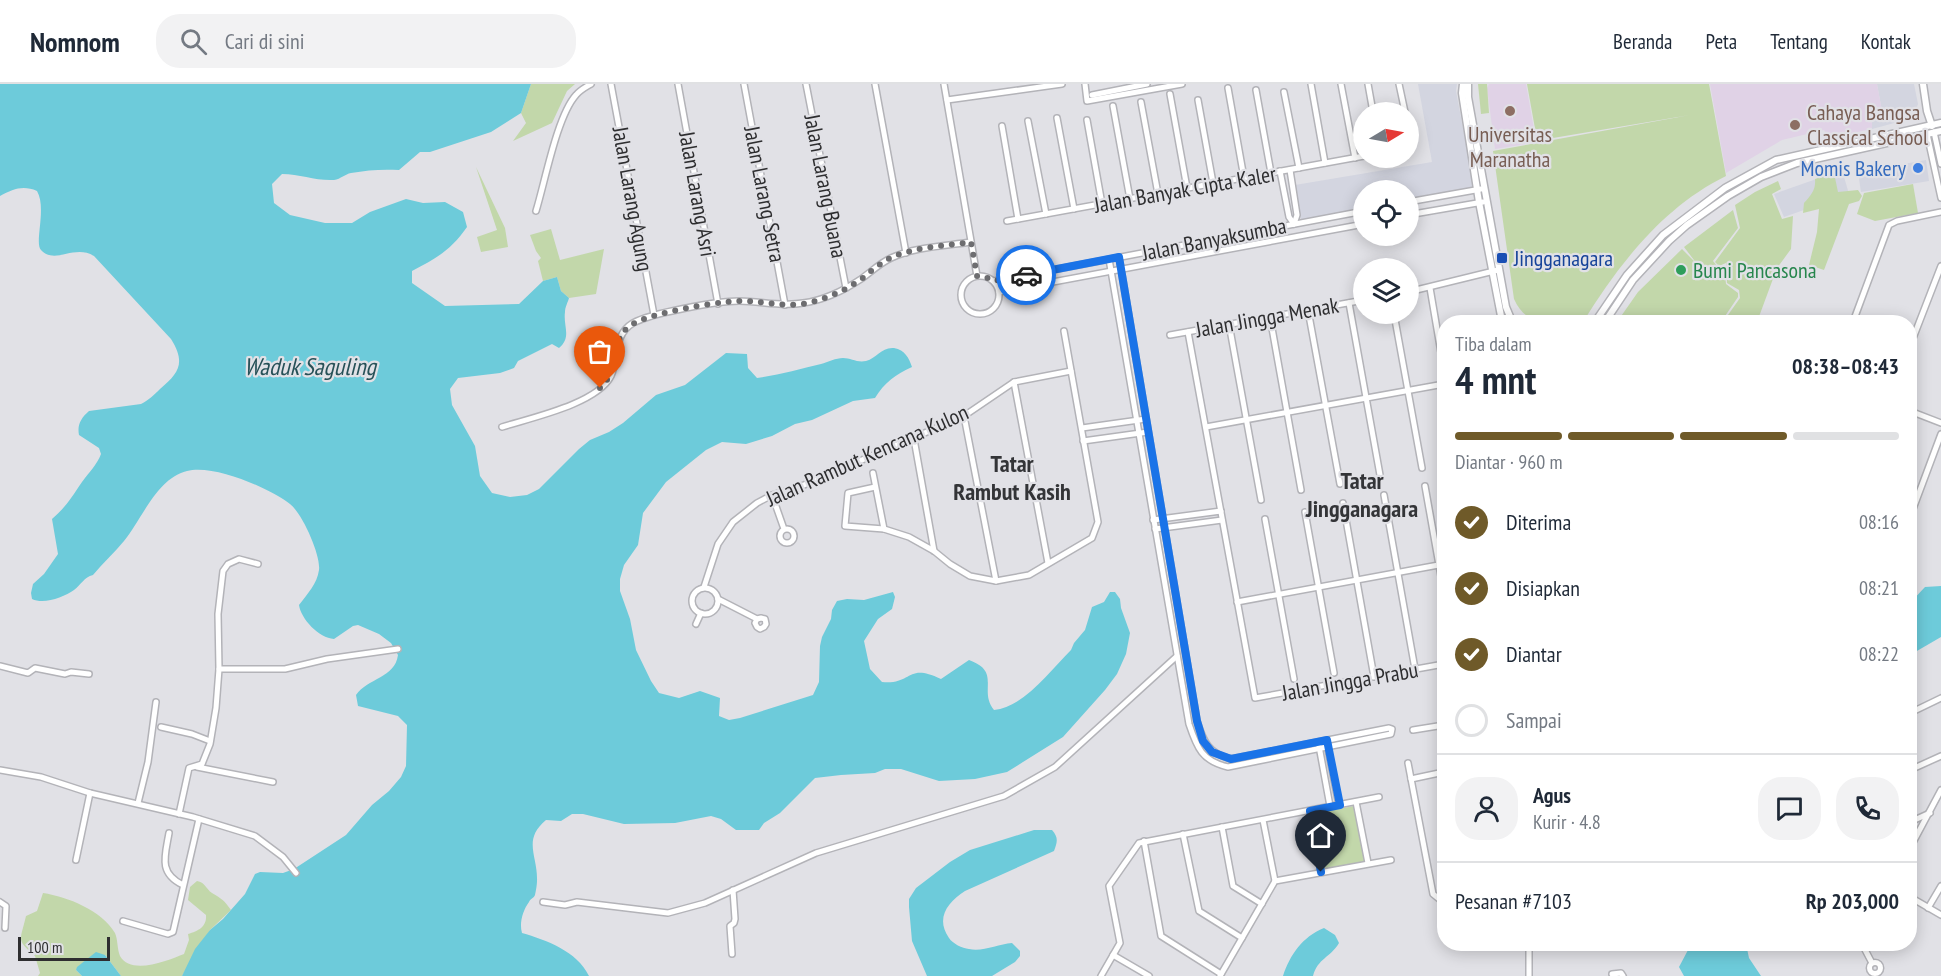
<!DOCTYPE html>
<html lang="id">
<meta charset="utf-8">
<style>
:root{--surface:#fff;--page:#f2f2f3;--text:#1f2937;--muted:#747a83;--line:#e0e1e3;--accent:#6f5a29}
body{margin:0;font-family:"PT Sans Narrow",sans-serif;background:var(--page);color:var(--text);height:100vh;display:flex;flex-direction:column;font-size:22px;white-space:nowrap}
*{box-sizing:border-box;margin:0}
p{font-size:20px;color:var(--muted)}
.icon{flex:none;width:33px;height:33px;fill:none;stroke:currentColor;stroke-width:2;stroke-linecap:round;stroke-linejoin:round}
.map{position:relative;flex:1;overflow:hidden}
.details{position:absolute;left:1437px;top:231px;width:480px;height:636px;display:flex;flex-direction:column;background:var(--surface);border-radius:24px;box-shadow:0 3px 15px #0003}
.details>*{flex:none}
.needle{width:39px;rotate:80deg}
.controls{position:absolute;left:1353px;top:18px;display:grid;gap:12px}
.controls a{display:grid;place-items:center;width:66px;height:66px;border-radius:50%;background:var(--surface);box-shadow:0 3px 15px #0003;font-size:30px}
.scale{position:absolute;left:18px;bottom:15px;width:92px;box-sizing:border-box;padding-left:6px;border:3px solid #2e2e30;border-top:0;font-size:16px;line-height:21px;white-space:nowrap;color:#2e2e30;-webkit-text-stroke:4px #e1e1e6;paint-order:stroke}
.pin{position:absolute;display:grid;place-items:center;width:51px;height:51px;color:#fff;margin:-62px -26px;border-radius:50% 50% 50% 0;rotate:-45deg;box-shadow:0 0 6px #0007}
.pin .icon{rotate:45deg}
.courier{position:absolute;display:grid;place-items:center;width:60px;height:60px;margin:-30px;border:4px solid #1a73e8;border-radius:50%;background:#fff;color:#222;box-shadow:0 2px 8px #0007}
.overview em{font-style:normal;font-weight:800}
.overview div{display:flex;flex-direction:column-reverse}
.overview{display:flex;align-items:center;justify-content:space-between;height:102px;padding:0 18px}
h1{font-size:39px;font-weight:800;line-height:45px}
.bar{display:grid;grid-template-columns:repeat(4,1fr);gap:9px 6px;align-content:center;height:72px;padding:0 18px}
.bar i{height:8px;border-radius:4px;background:var(--line)}
.bar .current{background:var(--accent)}
.bar p{grid-column:span 4}
.line{display:flex;align-items:center;gap:15px;padding:0 18px;border-top:2px solid var(--line)}
.line div{flex:1}
.round{display:grid;place-items:center;flex:none;width:63px;height:63px;border-radius:24px;background:var(--page)}
ol{padding:0 18px;list-style:none}
li{display:flex;align-items:center;gap:18px;height:66px}
li p{margin-inline-start:auto}
li .icon{padding:6px;border-radius:50%;background:var(--accent);color:#fff;stroke-width:4}
li:last-child{color:var(--muted)}
li i{width:33px;height:33px;border:3px solid var(--line);border-radius:50%}
header{display:flex;align-items:center;gap:36px;box-sizing:border-box;height:84px;padding:0 30px;background:var(--surface);border-bottom:2px solid var(--line)}
header strong{font-size:28px}
nav{display:flex;gap:33px;margin-inline-start:auto;font-size:21px}
.search{width:420px;height:54px;background:var(--page);display:flex;align-items:center;gap:15px;box-sizing:border-box;padding:0 21px;border-radius:24px;color:var(--muted);font-size:22px}
.map>svg:first-child{display:block}
</style>
<header>
<strong>Nomnom</strong>
<div class="search"><svg class="icon" aria-label="search" viewBox="0 0 24 24"><circle cx="10" cy="10" r="6"/><path d="M15 15l6 6"/></svg>Cari di sini</div>
<nav><a>Beranda</a><a>Peta</a><a>Tentang</a><a>Kontak</a></nav>
</header>
<div class="map">
<svg width="1941" height="892" viewBox="0 0 1941 892">
<rect width="100%" height="100%" fill="#e1e1e6"/>
<g fill="#d3d5e0">
<path d="M1418,0H1457L1456,7L1474,103L1409,115L1408,106H1364L1363,124L1301,136L1295,101L1432,78Z"/>
<path d="M1877,0H1914L1918,20L1913,34L1872,45V38L1876,30L1882,27Z"/>
<path d="M1926,76L1929,97L1861,108L1858,88Z"/>
<path d="M1842,86L1849,110L1784,133L1774,110Z"/>
</g>
<g fill="#e0d2e6">
<path d="M1489,0H1526L1535,51L1544,50V57L1495,65L1487,4Z"/>
<path d="M1710,0H1877L1882,27L1876,30L1872,38V45L1829,54L1824,46L1782,56L1726,89Z"/>
</g>
<g fill="#c2d7aa">
<path d="M531,0H575L567,7L552,39L513,57L526,39L521,29Z"/>
<path d="M1478,0H1487L1489,29L1481,30Z"/>
<path d="M1527,0H1709L1726,92C1663,123 1619,180 1583,238C1554,239 1528,246 1514,215L1493,67L1690,31L1547,55L1545,49L1536,50Z"/>
<path d="M476,83L505,144L508,163L481,168L477,153L497,146Z"/>
<path d="M1834,89L1838,108L1858,106L1862,112L1859,117L1849,120L1824,186L1809,181L1817,148L1819,125L1803,129L1804,119C1811,111 1816,106 1815,95Z"/>
<path d="M1778,97L1781,105L1772,110L1782,135L1793,132L1791,165L1777,184L1757,238H1723L1740,214L1739,206L1727,199L1726,179L1719,182L1715,178L1740,144L1735,121L1755,108Z"/>
<path d="M1913,100L1918,129L1875,137L1857,130L1864,109Z"/>
<path d="M1733,126L1738,144L1713,177L1718,183L1724,182L1726,200L1738,209V213L1721,238H1617L1638,208L1682,165L1697,180L1684,163Z"/>
<path d="M551,145L560,176L604,165L596,210L569,214L561,207L557,193L543,197L538,177L541,174L536,167L530,151Z"/>
<path d="M1354,722L1365,778L1324,786L1313,730Z"/>
<path d="M197,797C205,798 206,805 212,809C222,815 224,816 231,826L210,846L182,892H121L105,871L86,877L76,886L82,892H38L40,889L35,872C16,855 20,858 26,832L37,827L43,809C68,813 101,826 115,849C118,856 117,865 120,872C131,892 169,876 184,870L189,856L188,850C198,847 207,843 206,831L188,816L190,803Z"/>
</g>
<g fill="#6dcbda">
<path d="M0,0H531L521,29L491,48L430,68H420L399,86C383,85 367,86 351,89C345,90 341,95 334,96C316,97 300,90 282,90L272,100L274,119L290,131L325,139H352L370,128L406,115L423,119L445,118L463,128L467,143C451,166 437,174 412,187V199L445,222L519,220L543,197L557,193L561,207L569,214C568,218 565,223 565,228C563,242 572,253 559,264L552,260L518,277L514,284L500,289L458,294L450,305L452,321L475,362L480,392L492,409L510,413L527,411L539,405L579,365L590,356L609,348L623,339L656,311L685,301L726,269L747,270L748,284L757,294C779,291 800,285 821,280C828,278 836,274 843,274C851,274 857,279 866,277C877,274 881,263 894,264C905,266 909,274 912,283C896,290 884,299 875,314L853,317L812,336L795,340L772,352L746,360L722,358L706,366L666,398L643,429L638,461L624,481L620,495V507L630,535L636,566L651,597L659,609L679,614L700,607L720,614L719,632L729,636L740,634L813,611L819,598L820,562L822,553L831,535L832,526L837,517L847,515L864,516L893,508L895,513L892,525L878,535L864,557L870,585L882,598C913,601 906,578 941,595L969,576C1002,588 978,606 994,626C1024,623 1050,587 1071,566L1074,559L1085,546L1092,523L1104,518L1110,508H1115L1120,515L1121,524L1130,549L1126,570L1117,590L1105,606L1063,653L1007,688L975,695L939,697L901,685H885L875,689L841,691L815,694L780,729L764,739L759,746H736L721,735L711,732L675,739L624,740L583,730H572L561,737L546,736C522,756 538,772 537,797C537,800 536,807 535,811C534,814 530,815 529,818C523,826 519,839 522,849C546,856 577,867 589,892H182L195,865L210,846L223,835L245,810L255,790L260,788L283,789L294,785L346,751L372,721L389,707L401,693L406,682L407,641L398,632L358,622L356,611C368,594 395,594 398,571L391,559L379,550L358,541L353,542L334,555C319,554 301,535 299,521C308,509 317,500 319,486C321,471 302,429 290,420C269,404 214,380 187,387C157,394 142,435 124,457C114,469 103,479 93,491C84,493 81,501 74,506C64,513 44,521 32,515L31,509L33,500L44,490L58,470L52,435C67,422 71,414 82,398C89,388 97,381 101,370L99,364L79,351C77,341 81,334 89,327L141,320C149,316 154,311 160,305C179,289 186,279 171,255L94,172C74,160 55,181 41,166C34,159 47,124 37,107C23,101 13,105 0,112Z"/>
<path d="M1941,502V553L1910,571V519L1925,503Z"/>
<path d="M1034,746H1052C1059,754 1057,758 1054,767L965,807C948,818 935,834 949,854C953,860 962,864 969,865C983,868 998,860 1012,859L1020,867V872L1015,878L992,892H927L912,857L909,823V815L916,804L950,778L970,766Z"/>
<path d="M1324,844L1335,851L1339,859C1330,874 1318,874 1313,892H1283C1290,871 1302,853 1324,844Z"/>
<path d="M1689,860H1746L1749,874L1761,892H1684L1679,883L1688,866Z"/>
<path d="M96,868L105,871L121,892H82L76,886L77,883Z"/>
</g>
<g fill="none" stroke-linecap="round" stroke-linejoin="round">
<g stroke="#b3b3b8" stroke-width="8">
<g id="minor">
<path d="M611,0L654,231"/>
<path d="M678,0L718,220"/>
<path d="M744,0L785,221"/>
<path d="M806,0L846,204"/>
<path d="M875,0L906,169"/>
<path d="M944,0L977,192"/>
<path d="M1085,0L1087,17L1182,0"/>
<path d="M1311,0L1325,79"/>
<path d="M1341,0L1355,74"/>
<path d="M1368,0L1373,28"/>
<path d="M1399,0L1405,28"/>
<path d="M1228,4L1244,94"/>
<path d="M1256,6L1271,89"/>
<path d="M1284,8L1299,84"/>
<path d="M1170,10L1187,104"/>
<path d="M1092,11L1147,0"/>
<path d="M947,16L1062,0"/>
<path d="M1198,16L1213,99"/>
<path d="M1141,18L1158,110"/>
<path d="M1113,22L1130,115"/>
<path d="M1057,34L1074,125"/>
<path d="M1087,36L1102,120"/>
<path d="M1028,37L1046,130"/>
<path d="M1002,42L1018,135"/>
<path d="M1934,48L1941,80"/>
<path d="M1408,50L1411,63L1408,64"/>
<path d="M1927,50L1941,114"/>
<path d="M1290,86L1297,131L1294,140"/>
<path d="M1280,87L1289,133L1294,140"/>
<path d="M1408,118L1481,105"/>
<path d="M536,127C545,98 557,32 576,11C580,6 586,3 591,0"/>
<path d="M1408,131L1483,118"/>
<path d="M1007,137L1364,72"/>
<path d="M1109,175L1189,640C1197,664 1202,677 1228,683L1391,650L1392,645L1389,644L1231,675C1209,670 1203,657 1197,637L1119,173"/>
<circle cx="980" cy="211" r="19"/>
<path d="M994,197L1364,127"/>
<path d="M1430,204L1444,286"/>
<path d="M999,208L1364,140"/>
<path d="M1408,208L1498,186"/>
<path d="M1349,219L1380,391"/>
<path d="M1308,226L1340,400"/>
<path d="M1394,230L1422,384"/>
<path d="M1270,233L1301,406"/>
<path d="M1853,238L1889,141L1897,137L1941,128"/>
<path d="M1229,240L1261,416"/>
<path d="M1188,248L1255,614L1444,580"/>
<path d="M1170,251L1364,216"/>
<path d="M1910,262L1941,182"/>
<path d="M1014,298L1048,479"/>
<path d="M1910,327L1941,339"/>
<path d="M964,332L996,497"/>
<path d="M502,343C530,334 597,320 611,292C619,274 613,251 633,239C651,229 718,217 739,217C761,217 781,223 803,219C825,216 843,207 861,195C871,188 880,179 891,174C914,163 945,162 971,158"/>
<path d="M1206,343L1444,300"/>
<path d="M1082,344L1146,335"/>
<path d="M914,355L934,467"/>
<path d="M1083,357L1148,348"/>
<path d="M873,389L884,445L909,453L934,467L950,480L970,492L996,497L1029,491L1092,454L1098,438L1064,247"/>
<path d="M1425,402L1444,509"/>
<path d="M875,403L848,409L845,442L884,445"/>
<path d="M772,411L784,445"/>
<path d="M1384,411L1415,585"/>
<path d="M1343,419L1374,593"/>
<path d="M1305,428L1334,589"/>
<path d="M1910,433L1941,350"/>
<path d="M1265,435L1294,595"/>
<path d="M1153,436L1221,427"/>
<circle cx="787" cy="452" r="7"/>
<path d="M1155,445L1222,436"/>
<path d="M704,503L718,460L733,438L757,419L772,411L804,401L964,332L1014,298L1071,287"/>
<circle cx="705" cy="517" r="13"/>
<path d="M718,515L757,535L761,534L765,535L766,540L764,543L760,545L757,543L755,539L757,535"/>
<path d="M1237,518L1444,480"/>
<path d="M696,540L701,529"/>
<path d="M0,582L28,589L35,584L65,590L71,588L89,590"/>
<path d="M219,585H285L327,575L398,565"/>
<path d="M1910,629L1941,614"/>
<path d="M161,643L192,650L210,657"/>
<path d="M1413,646L1444,641"/>
<path d="M1327,660L1339,721"/>
<path d="M1319,662L1330,722"/>
<path d="M1408,679L1433,810L1444,819"/>
<path d="M197,683L273,698"/>
<path d="M0,686L41,693L90,709L193,733L255,752L283,773L296,789"/>
<path d="M1910,686L1941,672"/>
<path d="M1411,695L1444,688"/>
<path d="M1356,718L1368,779"/>
<path d="M138,719L148,678L156,618"/>
<path d="M1310,727L1321,788"/>
<path d="M179,730L189,684L202,680L210,660L216,624L219,585L218,530L223,487L228,480L239,475L258,480"/>
<path d="M1263,736L1275,797"/>
<path d="M1910,738L1930,729"/>
<path d="M1222,743L1233,802L1262,820"/>
<path d="M169,749C165,772 158,789 183,801"/>
<path d="M1183,750L1199,827L1242,854"/>
<path d="M1144,757L1161,852L1221,890"/>
<path d="M1910,764L1941,706"/>
<path d="M76,776L90,709"/>
<path d="M1910,813L1941,831"/>
<path d="M0,818L6,822L5,844"/>
<path d="M543,818L565,821L577,818L668,829L705,819L816,769L1004,712L1055,683L1177,572"/>
<path d="M1928,824L1941,802"/>
<path d="M123,837L168,850L173,848L199,735"/>
<path d="M1862,860L1872,879"/>
<path d="M732,870L730,842L734,839L735,835L733,806"/>
<path d="M1113,871L1149,892"/>
<circle cx="1875" cy="884" r="5.5"/>
<path d="M1612,890L1621,889L1623,892"/>
<path d="M1101,892L1120,859L1109,802L1139,759L1379,713"/>
<path d="M1220,892L1275,797L1391,776"/>
<path d="M1529,892V860"/>
</g>
</g>
<g stroke="#b3b3b8" stroke-width="9">
<g id="tertiary">
<path d="M1463,0L1462,9L1479,118L1501,232L1504,238"/>
<path d="M1468,0V13L1506,223L1511,235L1515,238"/>
<path d="M1923,0L1927,27L1932,42"/>
<path d="M1595,238L1627,191L1663,151L1725,104L1776,76L1941,39"/>
<path d="M1605,238L1633,196L1669,157L1687,141L1728,112L1761,93L1797,79L1941,47"/>
</g>
</g>
<use href="#minor" stroke="#fff" stroke-width="5"/>
<use href="#tertiary" stroke="#fff" stroke-width="6"/>
</g>
<g fill="none" stroke-linecap="round" stroke-linejoin="round">
<path stroke="#6d6d70" stroke-width="6" stroke-dasharray="0 10.8" d="M600,304C621,286 609,255 631,241C649,229 715,218 738,217C759,216 780,223 802,220C825,216 845,207 864,193C872,186 881,179 890,174C914,163 945,162 971,158L977,192H983L994,197L1026,191"/>
<path stroke="#1a73e8" stroke-width="8" d="M1026,191L1119,173L1197,637L1203,657L1212,668L1231,675L1327,656L1340,721L1310,727L1321,788"/>
</g>
<g fill="#8d6e63" stroke="#e1e1e6" stroke-width="2">
<circle cx="1510" cy="27" r="6"/>
<circle cx="1795" cy="41" r="6"/>
</g>
<circle fill="#3f7fe0" stroke="#e1e1e6" stroke-width="2" cx="1918" cy="84" r="6"/>
<rect fill="#1a4fb4" stroke="#e1e1e6" stroke-width="2" x="1496" y="168" width="12" height="12" rx="3"/>
<circle fill="#2e9e5b" stroke="#e1e1e6" stroke-width="2" cx="1681" cy="186" r="6"/>
<g text-anchor="middle" dominant-baseline="central" stroke-width="4.5" stroke-linejoin="round" paint-order="stroke">
<g font-size="22" fill="#785e54" stroke="#e1e1e6" text-anchor="start">
<text x="1807" y="28">Cahaya Bangsa<tspan x="1807" dy="25">Classical School</tspan></text>
<text x="1510" y="50" text-anchor="middle">Universitas<tspan x="1510" dy="25">Maranatha</tspan></text>
</g>
<g font-size="22" fill="#366cbe" stroke="#e1e1e6" text-anchor="end">
<text x="1906" y="84">Momis Bakery</text>
</g>
<g font-size="22" fill="#2e2e30" stroke="#e1e1e6">
<text transform="translate(826 102) rotate(79)">Jalan Larang Buana</text>
<text transform="translate(1185 105) rotate(-10)">Jalan Banyak Cipta Kaler</text>
<text transform="translate(698 110) rotate(80)">Jalan Larang Asri</text>
<text transform="translate(765 110) rotate(79)">Jalan Larang Setra</text>
<text transform="translate(633 115) rotate(80)">Jalan Larang Agung</text>
<text transform="translate(1214 155) rotate(-11)">Jalan Banyaksumba</text>
<text transform="translate(1267 233) rotate(-10)">Jalan Jingga Menak</text>
<text transform="translate(867 371) rotate(-24)">Jalan Rambut Kencana Kulon</text>
<text transform="translate(1350 597) rotate(-10)">Jalan Jingga Prabu</text>
</g>
<g font-size="22" fill="#164399" stroke="#e1e1e6" text-anchor="start">
<text x="1514" y="174">Jingganagara</text>
</g>
<g font-size="22" fill="#27864d" stroke="#e1e1e6" text-anchor="start">
<text x="1693" y="186">Bumi Pancasona</text>
</g>
<g font-size="24" font-style="italic" fill="#275158" stroke="#e1e1e6">
<text x="310" y="282">Waduk Saguling</text>
</g>
<g font-size="24" font-weight="bold" fill="#333437" stroke="#e1e1e6">
<text x="1012" y="379">Tatar<tspan x="1012" dy="28">Rambut Kasih</tspan></text>
<text x="1362" y="396">Tatar<tspan x="1362" dy="28">Jingganagara</tspan></text>
</g>
</g>
</svg>
<div class="controls">
<a><svg class="needle" viewBox="-14 -14 28 28"><path d="M0-13l5 13h-10z" fill="#e53935"/><path d="M0 13l5-13h-10z" fill="#747a83"/></svg></a>
<a><svg class="icon" aria-label="locate" viewBox="0 0 24 24"><circle cx="12" cy="12" r="6"/><path d="M12 2v4M12 18v4M2 12h4M18 12h4"/></svg></a>
<a><svg class="icon" aria-label="layers" viewBox="0 0 24 24"><path d="M12 4l9 5-9 5-9-5zM3 14l9 5 9-5"/></svg></a>
</div>
<div class="scale">100 m</div>
<div class="pin" style="left:600px;top:304px;background:#ea580c"><svg class="icon" aria-label="bag" viewBox="0 0 24 24"><path d="M5 8h14l-1 12H6zM9 8a3 3 0 0 1 6 0"/></svg></div>
<div class="pin" style="left:1321px;top:788px;background:#1f2937"><svg class="icon" aria-label="home" viewBox="0 0 24 24"><path d="M3 11l9-7 9 7M6 9v11h12V9"/></svg></div>
<div class="courier" style="left:1026px;top:191px"><svg class="icon" aria-label="car" viewBox="0 0 24 24"><path d="M5 17H2v-5l4-1 3-4h7l3 4 3 1v5h-3M9 17h6M6 11h13"/><circle cx="7" cy="17" r="2"/><circle cx="17" cy="17" r="2"/></svg></div>
<section class="details">
<div class="overview"><div><h1>4 mnt</h1><p>Tiba dalam</p></div><em>08:38–08:43</em></div>
<div class="bar"><i class="current"></i><i class="current"></i><i class="current"></i><i></i><p>Diantar · 960 m</p></div>
<ol>
<li><svg class="icon" aria-label="check" viewBox="0 0 24 24"><path d="M5 12l5 5 9-10"/></svg>Diterima<p>08:16</p></li>
<li><svg class="icon" aria-label="check" viewBox="0 0 24 24"><path d="M5 12l5 5 9-10"/></svg>Disiapkan<p>08:21</p></li>
<li><svg class="icon" aria-label="check" viewBox="0 0 24 24"><path d="M5 12l5 5 9-10"/></svg>Diantar<p>08:22</p></li>
<li><i></i>Sampai</li>
</ol>
<div class="line" style="height:108px"><a class="round"><svg class="icon" aria-label="person" viewBox="0 0 24 24"><circle cx="12" cy="8" r="4"/><path d="M4 21q1-7 8-7t8 7"/></svg></a><div><b>Agus</b><p>Kurir · 4.8</p></div><a class="round"><svg class="icon" aria-label="chat" viewBox="0 0 24 24"><path d="M4 5h16v11H9l-5 4z"/></svg></a><a class="round"><svg class="icon" aria-label="phone" viewBox="0 0 24 24"><path d="M5 4h4l2 5-3 2q2 4 5 5l2-3 5 2v4C11 20 4 13 5 4z"/></svg></a></div>
<div class="line" style="height:78px"><div>Pesanan #7103</div><b>Rp 203,000</b></div>
</section>
</div>
